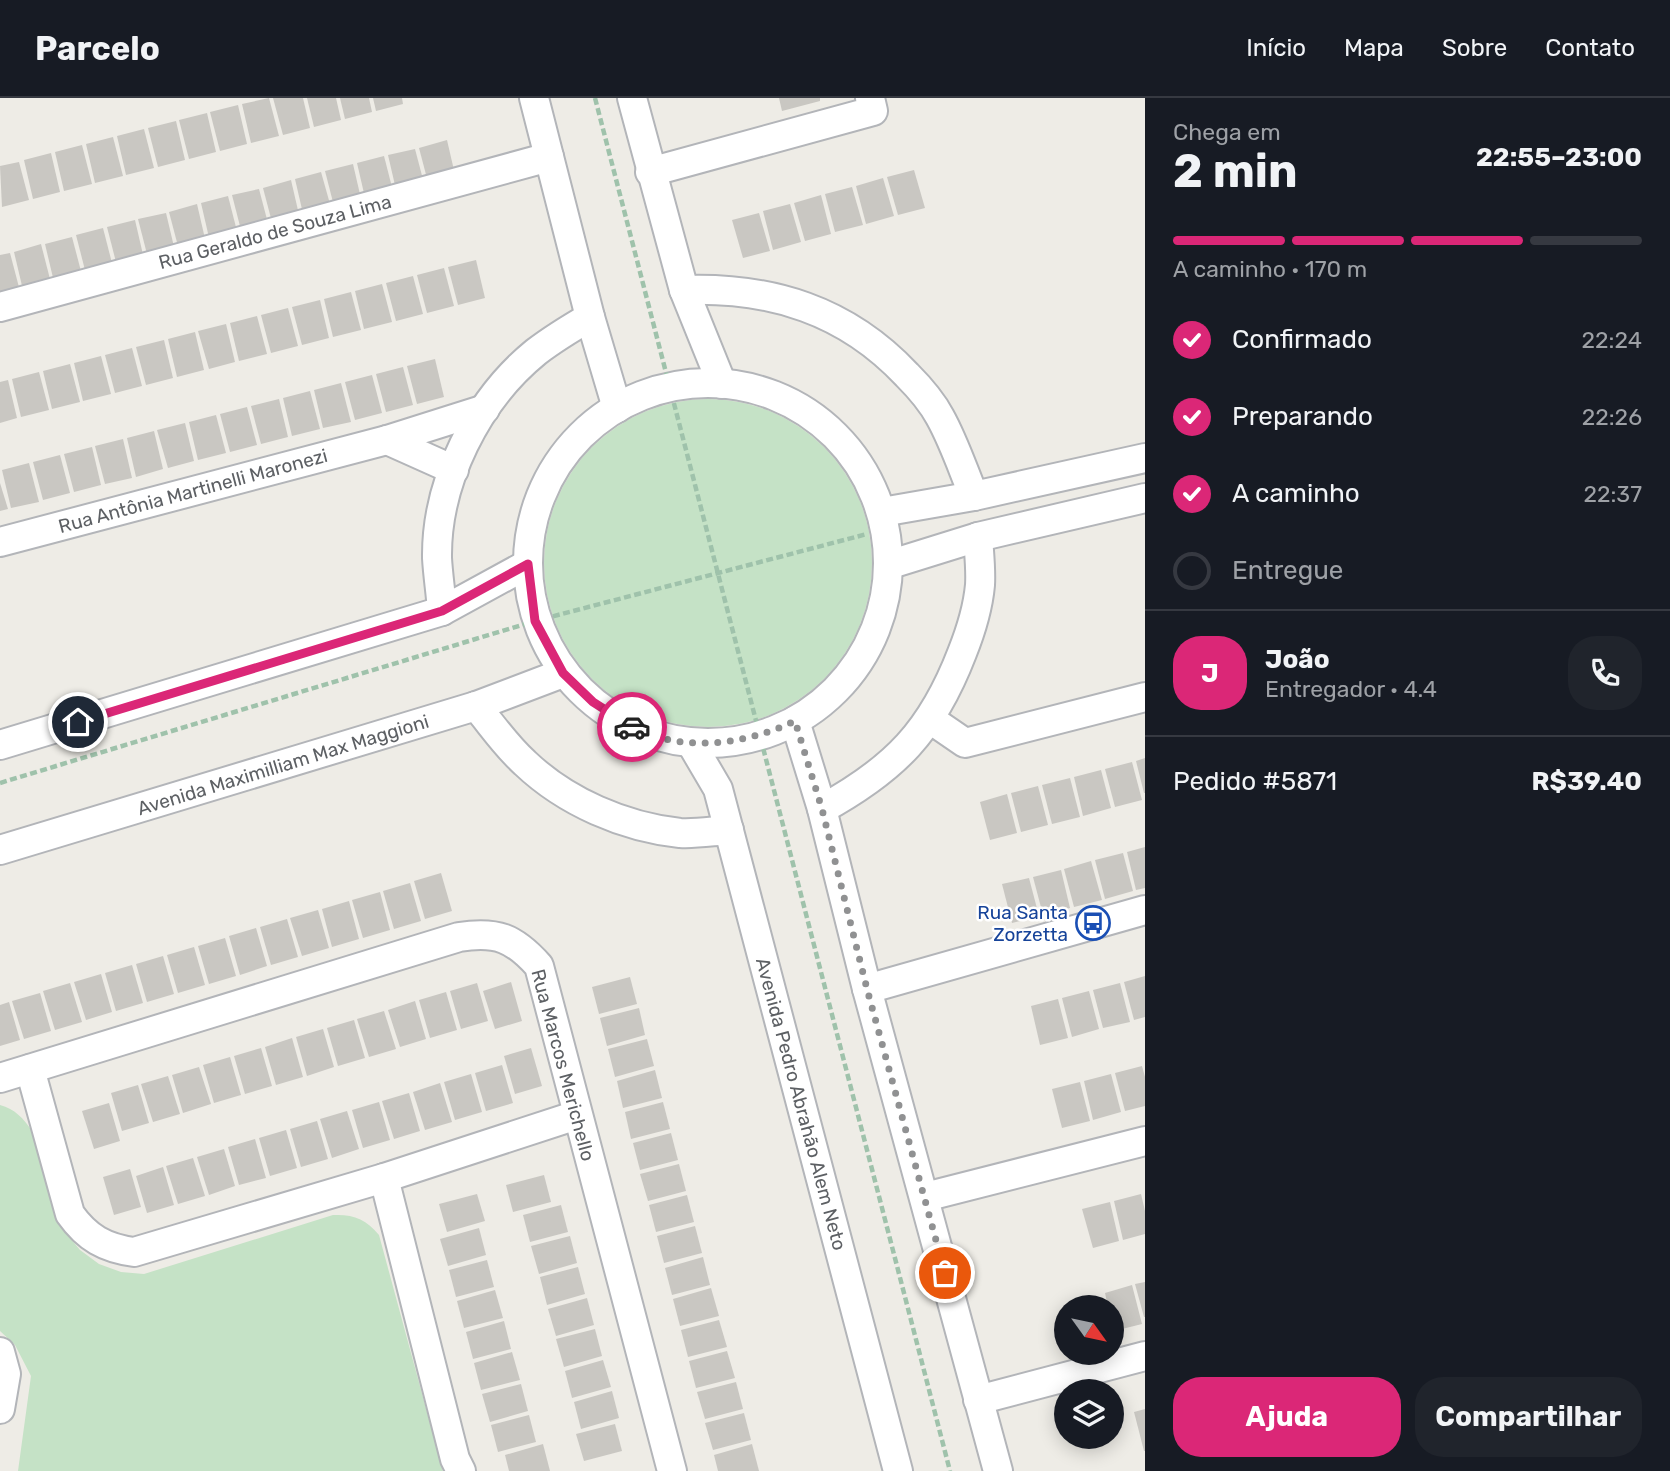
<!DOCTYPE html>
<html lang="pt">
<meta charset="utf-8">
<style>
:root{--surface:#171b24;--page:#20242c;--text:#f1f3f6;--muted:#9ea1a6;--line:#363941;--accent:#db2777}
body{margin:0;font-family:Rubik,sans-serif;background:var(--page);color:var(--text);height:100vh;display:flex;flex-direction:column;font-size:26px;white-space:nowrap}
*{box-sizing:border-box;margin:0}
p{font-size:23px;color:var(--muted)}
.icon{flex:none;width:38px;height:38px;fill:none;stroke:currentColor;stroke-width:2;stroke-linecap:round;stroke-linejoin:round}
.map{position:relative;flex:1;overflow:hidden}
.sheet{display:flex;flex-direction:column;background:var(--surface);width:525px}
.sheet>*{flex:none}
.needle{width:46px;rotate:123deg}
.buttons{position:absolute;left:1054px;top:1197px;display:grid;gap:14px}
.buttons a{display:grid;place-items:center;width:70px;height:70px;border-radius:50%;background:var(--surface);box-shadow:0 4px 18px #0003;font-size:35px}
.pin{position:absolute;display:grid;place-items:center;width:60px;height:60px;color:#fff;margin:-30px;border:4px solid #fff;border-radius:50%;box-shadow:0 2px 7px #0007}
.courier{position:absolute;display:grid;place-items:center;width:70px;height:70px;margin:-35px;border:5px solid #db2777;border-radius:50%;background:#fff;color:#222;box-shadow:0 2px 9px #0007}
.overview em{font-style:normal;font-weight:700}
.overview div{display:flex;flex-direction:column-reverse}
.overview{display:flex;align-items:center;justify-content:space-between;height:119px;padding:0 28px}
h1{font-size:46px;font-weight:700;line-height:52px}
.bar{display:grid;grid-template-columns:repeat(4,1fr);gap:10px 7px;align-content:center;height:84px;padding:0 28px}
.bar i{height:9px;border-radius:5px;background:var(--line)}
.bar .on{background:var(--accent)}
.bar p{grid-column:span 4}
.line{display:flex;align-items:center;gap:18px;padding:0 28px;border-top:2px solid var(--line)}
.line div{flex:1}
.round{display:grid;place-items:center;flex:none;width:74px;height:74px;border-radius:28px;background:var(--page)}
ol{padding:0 28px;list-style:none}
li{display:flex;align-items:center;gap:21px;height:77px}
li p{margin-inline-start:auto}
li .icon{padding:7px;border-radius:50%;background:var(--accent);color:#fff;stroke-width:4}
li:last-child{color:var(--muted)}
li i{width:38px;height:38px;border:4px solid var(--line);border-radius:50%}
.cta{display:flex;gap:14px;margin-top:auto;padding:14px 28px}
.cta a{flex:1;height:80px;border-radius:28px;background:var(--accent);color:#fff;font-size:28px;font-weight:700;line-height:80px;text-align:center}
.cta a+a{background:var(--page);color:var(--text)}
header{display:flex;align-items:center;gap:42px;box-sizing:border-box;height:98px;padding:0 35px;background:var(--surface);border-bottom:2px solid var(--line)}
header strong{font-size:33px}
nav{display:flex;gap:38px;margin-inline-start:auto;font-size:24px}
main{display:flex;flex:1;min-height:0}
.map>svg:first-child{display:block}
</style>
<header>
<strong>Parcelo</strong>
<nav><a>Início</a><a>Mapa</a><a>Sobre</a><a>Contato</a></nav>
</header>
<main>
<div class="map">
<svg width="1145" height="1373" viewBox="0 0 1145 1373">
<rect width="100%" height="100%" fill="#eeece6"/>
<g fill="#c5e2c6">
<circle cx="708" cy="465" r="164"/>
<path d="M0,1007C15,1011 23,1020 32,1033L66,1135L80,1152L99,1166L121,1174L144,1176L333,1117C353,1116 366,1121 379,1137L443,1373H18L31,1278L15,1247L0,1233Z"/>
</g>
<g fill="#c9c7c2">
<path d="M269,0L279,38L251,45L242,6Z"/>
<path d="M273,0H303L310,30L283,37Z"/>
<path d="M307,0H336L341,22L314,29Z"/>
<path d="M340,0H369L372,14L345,21Z"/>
<path d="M373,0H402L403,6L376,13Z"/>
<path d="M779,0H820V3L782,13Z"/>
<path d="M238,7L247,46L220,53L210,14Z"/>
<path d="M207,15L216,54L189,61L179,22Z"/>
<path d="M176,23L185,62L158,69L148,30Z"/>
<path d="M144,31L154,70L126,77L117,38Z"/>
<path d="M113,39L123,78L95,85L86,46Z"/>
<path d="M447,42L456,81L429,88L419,50Z"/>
<path d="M82,47L92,86L64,93L55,54Z"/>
<path d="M415,51L425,89L397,96L388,57Z"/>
<path d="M51,55L60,94L33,101L24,62Z"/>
<path d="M384,58L394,97L366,104L357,65Z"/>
<path d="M19,64L29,102L2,109L0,68Z"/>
<path d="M353,66L362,105L335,112L325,73Z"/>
<path d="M914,72L925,110L898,117L887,79Z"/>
<path d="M321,74L332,113L304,120L295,81Z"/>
<path d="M883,80L894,118L866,126L856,88Z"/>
<path d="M291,82L300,121L273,128L263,90Z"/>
<path d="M852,89L863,127L835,134L825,96Z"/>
<path d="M259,91L269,129L242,136L232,97Z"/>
<path d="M821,97L831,136L805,143L794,105Z"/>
<path d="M228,98L238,137L210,144L201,105Z"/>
<path d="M197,106L206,145L179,152L169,114Z"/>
<path d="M790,106L801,144L773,152L763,113Z"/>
<path d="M166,115L175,153L148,160L138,121Z"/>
<path d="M759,115L770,153L743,160L732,122Z"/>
<path d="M135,122L144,161L117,168L107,129Z"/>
<path d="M103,130L113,169L86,176L76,137Z"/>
<path d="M72,139L82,177L54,184L45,146Z"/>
<path d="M41,146L51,185L23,192L14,154Z"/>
<path d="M10,155L20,193L0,198V157Z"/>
<path d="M476,162L485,200L458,207L448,169Z"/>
<path d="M444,170L454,208L427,215L417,177Z"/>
<path d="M413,178L423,216L396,223L386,185Z"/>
<path d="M382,186L392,224L364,231L355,193Z"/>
<path d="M351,194L361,232L333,239L324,201Z"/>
<path d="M320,202L329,240L302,247L292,209Z"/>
<path d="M288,210L298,248L271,255L261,217Z"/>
<path d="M257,218L267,256L239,263L230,225Z"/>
<path d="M226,226L235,264L209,271L198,233Z"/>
<path d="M195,234L204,272L177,279L168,241Z"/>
<path d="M164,242L173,280L146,287L136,249Z"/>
<path d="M132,250L142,288L115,295L105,257Z"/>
<path d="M101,258L111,296L83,303L74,265Z"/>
<path d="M435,261L444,299L417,306L407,268Z"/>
<path d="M70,266L80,304L52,311L43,273Z"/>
<path d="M403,269L413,307L386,314L376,276Z"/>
<path d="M39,274L49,312L21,319L12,281Z"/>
<path d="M372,277L382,315L355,322L345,284Z"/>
<path d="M8,282L17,320L0,325V284Z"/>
<path d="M341,285L351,324L323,330L314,292Z"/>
<path d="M310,293L320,331L292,338L283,300Z"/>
<path d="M279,301L288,339L261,346L251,308Z"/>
<path d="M247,309L257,347L230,354L220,316Z"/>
<path d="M216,317L226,355L198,362L189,324Z"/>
<path d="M185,325L194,363L168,370L157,332Z"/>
<path d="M154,333L163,371L136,379L127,340Z"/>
<path d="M123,341L132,380L105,386L95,348Z"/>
<path d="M92,349L101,387L74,394L64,356Z"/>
<path d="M60,357L70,395L43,402L33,364Z"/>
<path d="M29,365L39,404L11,410L2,372Z"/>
<path d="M0,385L8,411L0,413Z"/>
<path d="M1145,660V695H1144L1136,663Z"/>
<path d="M1132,664L1142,702L1115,709L1105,671Z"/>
<path d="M1101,672L1111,710L1083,718L1074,679Z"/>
<path d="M1070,680L1080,719L1052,726L1042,687Z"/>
<path d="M1038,688L1048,727L1021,734L1011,695Z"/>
<path d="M1007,696L1017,735L990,742L980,704Z"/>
<path d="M1145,749V790L1136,792L1127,754Z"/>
<path d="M1123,755L1133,793L1105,801L1095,762Z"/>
<path d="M1091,763L1102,802L1074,809L1064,771Z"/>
<path d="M1061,772L1070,810L1043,817L1033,779Z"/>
<path d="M441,775L452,813L425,821L414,783Z"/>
<path d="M1029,780L1039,818L1012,825L1002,786Z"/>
<path d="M410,785L421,823L394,831L383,793Z"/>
<path d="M380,794L390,832L363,840L352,802Z"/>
<path d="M349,803L359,841L332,849L322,811Z"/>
<path d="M318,812L329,850L302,858L290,820Z"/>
<path d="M287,821L298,859L271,867L260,829Z"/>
<path d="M256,830L267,868L240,877L229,838Z"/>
<path d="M225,840L236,878L209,886L198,848Z"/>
<path d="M194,849L205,887L178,895L167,857Z"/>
<path d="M163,858L174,896L147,904L136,866Z"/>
<path d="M132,867L143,905L116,913L105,875Z"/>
<path d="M101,876L112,914L86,922L74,884Z"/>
<path d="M1145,878V919L1134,922L1124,884Z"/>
<path d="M630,879L637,906L599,916L592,889Z"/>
<path d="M511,884L522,923L495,931L483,893Z"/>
<path d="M70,885L82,924L55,932L43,893Z"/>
<path d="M477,885L488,923L461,931L450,893Z"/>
<path d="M1120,885L1130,924L1103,930L1093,892Z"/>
<path d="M1089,893L1099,931L1072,939L1062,900Z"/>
<path d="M446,894L457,932L430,940L419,902Z"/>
<path d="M40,895L51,933L24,941L12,903Z"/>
<path d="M1058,901L1068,940L1040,947L1031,908Z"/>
<path d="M415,903L426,941L400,949L388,912Z"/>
<path d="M9,904L20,942L0,948V907Z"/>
<path d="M639,910L645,937L607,948L600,920Z"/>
<path d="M384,913L396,951L369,959L357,921Z"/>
<path d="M354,922L365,960L338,968L327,930Z"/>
<path d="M323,931L334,969L307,978L296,939Z"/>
<path d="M292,940L303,979L276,987L265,949Z"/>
<path d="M647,941L654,968L615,979L608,951Z"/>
<path d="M261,950L272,988L245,996L234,958Z"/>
<path d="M531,950L542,988L515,996L504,958Z"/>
<path d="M230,959L241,997L214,1005L203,967Z"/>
<path d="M502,967L513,1005L486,1013L475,975Z"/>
<path d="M1142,968L1145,979V1008L1125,1013L1115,975Z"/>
<path d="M199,969L211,1006L183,1015L172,977Z"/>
<path d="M655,972L662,1000L623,1010L617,983Z"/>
<path d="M471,976L482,1014L455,1022L444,984Z"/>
<path d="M1111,976L1121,1014L1093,1022L1084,983Z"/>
<path d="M168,978L180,1016L153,1024L141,986Z"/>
<path d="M1080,984L1090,1023L1062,1030L1052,991Z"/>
<path d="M440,985L452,1024L425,1032L413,994Z"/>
<path d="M138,987L149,1025L122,1033L111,995Z"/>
<path d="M409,995L420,1033L394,1041L382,1003Z"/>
<path d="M379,1004L390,1042L363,1050L352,1012Z"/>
<path d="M663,1004L670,1031L631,1041L625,1014Z"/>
<path d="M109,1005L120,1043L94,1051L82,1013Z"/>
<path d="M347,1013L359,1051L332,1060L320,1021Z"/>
<path d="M317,1023L328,1061L301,1069L290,1031Z"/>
<path d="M286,1032L297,1070L270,1078L259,1040Z"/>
<path d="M671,1035L678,1062L640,1072L633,1045Z"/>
<path d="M255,1041L266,1080L239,1087L228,1049Z"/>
<path d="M224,1051L235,1088L209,1097L197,1059Z"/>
<path d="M193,1060L205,1098L178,1106L166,1068Z"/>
<path d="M679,1066L686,1093L648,1103L640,1076Z"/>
<path d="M163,1069L174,1107L147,1115L136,1078Z"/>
<path d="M130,1071L141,1109L114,1117L103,1079Z"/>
<path d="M544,1077L551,1104L513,1114L506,1087Z"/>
<path d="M477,1096L485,1123L447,1134L439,1106Z"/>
<path d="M1141,1096L1145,1113V1136L1123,1142L1114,1103Z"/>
<path d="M687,1097L694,1124L656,1134L649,1107Z"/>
<path d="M1110,1104L1119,1143L1093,1150L1082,1111Z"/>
<path d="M561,1107L568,1134L530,1144L523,1117Z"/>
<path d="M695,1128L702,1155L664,1165L657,1138Z"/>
<path d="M479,1130L486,1157L448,1168L440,1141Z"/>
<path d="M570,1138L577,1165L539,1176L531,1148Z"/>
<path d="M703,1159L710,1187L672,1197L665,1170Z"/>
<path d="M487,1162L494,1189L456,1199L449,1172Z"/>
<path d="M578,1169L585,1196L547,1207L540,1179Z"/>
<path d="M1145,1184V1219H1144L1135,1186Z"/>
<path d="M1132,1187L1142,1226L1114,1233L1111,1209H1108L1105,1195Z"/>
<path d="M711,1190L719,1218L680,1228L673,1201Z"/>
<path d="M495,1192L503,1220L464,1230L457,1203Z"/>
<path d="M587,1200L594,1227L556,1238L548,1211Z"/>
<path d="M719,1222L727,1249L688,1259L681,1232Z"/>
<path d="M504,1223L511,1251L473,1261L466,1234Z"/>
<path d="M595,1231L602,1258L564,1269L556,1241Z"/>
<path d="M727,1253L735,1280L696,1290L689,1263Z"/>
<path d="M512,1254L520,1282L481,1292L474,1265Z"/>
<path d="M603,1262L611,1289L572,1300L565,1273Z"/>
<path d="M736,1284L743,1311L705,1321L697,1294Z"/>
<path d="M521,1286L528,1313L490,1324L482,1296Z"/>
<path d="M612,1293L619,1320L581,1331L574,1304Z"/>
<path d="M1145,1311V1353H1144L1134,1314Z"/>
<path d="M744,1315L751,1342L713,1352L705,1325Z"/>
<path d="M529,1317L536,1344L498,1354L491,1327Z"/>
<path d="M615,1326L622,1353L584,1363L576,1336Z"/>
<path d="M543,1346L550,1373H509L505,1357Z"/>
<path d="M752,1346L759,1373H718L714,1357Z"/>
</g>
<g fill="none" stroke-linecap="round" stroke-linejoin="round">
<g stroke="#b3b5b9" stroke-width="32">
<g id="minor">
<path d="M534,0L590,219L617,310"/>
<path d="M632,0L684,192L722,286"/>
<path d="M650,74L873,13L870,0"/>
<path d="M684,192C771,189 846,212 907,277C919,289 932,304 940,319C954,344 963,372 974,398"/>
<path d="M0,209L549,59"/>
<circle cx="708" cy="465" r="180"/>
<path d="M387,342L454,372"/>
<path d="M882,414L974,398L1145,360"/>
<path d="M0,444L387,342L485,311"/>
<path d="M888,467L978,439L1145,400"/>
<path d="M442,513C441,496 438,478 437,460C436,384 477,302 536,254C553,241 571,230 590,219"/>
<path d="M476,608C492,627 506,648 525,665C566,704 624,729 680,735C696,736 713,733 729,732"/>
<path d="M930,621L965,645L1145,599"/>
<path d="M795,623L822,711L867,891L998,1373"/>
<path d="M691,645L718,691L898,1373"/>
<path d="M0,647L442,513L528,466"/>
<path d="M822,711C895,671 932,633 962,555C970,535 978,509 980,487C981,471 979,455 978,439"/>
<path d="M0,752L476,608L563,575"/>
<path d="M867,891L1145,812"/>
<path d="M30,971L70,1116C87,1140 105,1150 134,1154L384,1080L577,1017"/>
<path d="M0,980L459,839C497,833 514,840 539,868L672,1373"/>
<path d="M384,1080L455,1361L461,1373"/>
<path d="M925,1099L1145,1043"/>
<path d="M0,1254L6,1276L0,1311"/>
<path d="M978,1302L1145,1258"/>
</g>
</g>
<g stroke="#9fc2ab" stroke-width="4.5" stroke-dasharray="7 3.5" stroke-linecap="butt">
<path d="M595,0L950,1373"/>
<path d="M0,685L535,523L867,436"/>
</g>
<use href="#minor" stroke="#fff" stroke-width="28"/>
</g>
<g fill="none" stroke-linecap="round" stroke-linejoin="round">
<path stroke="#909192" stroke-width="7" stroke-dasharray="0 12.6" d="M632,629C684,655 744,647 795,623L822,711L867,891L945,1175"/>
<path stroke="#db2777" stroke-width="9" d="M78,624L442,513L528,466L535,523L563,575L593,604L632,629"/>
</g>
<defs>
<g id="bus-ring" transform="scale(1.75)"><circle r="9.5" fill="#fff" stroke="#1a4fb4" stroke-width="1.5"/><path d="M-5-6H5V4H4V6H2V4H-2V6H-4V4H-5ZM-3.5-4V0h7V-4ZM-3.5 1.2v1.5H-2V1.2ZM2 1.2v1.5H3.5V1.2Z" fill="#1a4fb4"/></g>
</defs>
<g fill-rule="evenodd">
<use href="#bus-ring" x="1093" y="825"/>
</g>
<g text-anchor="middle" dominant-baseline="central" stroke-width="5" stroke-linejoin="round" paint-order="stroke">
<g font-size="19" fill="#5d6064" stroke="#fff">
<text transform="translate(275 134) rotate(-15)">Rua Geraldo de Souza Lima</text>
<text transform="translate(193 393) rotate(-15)">Rua Antônia Martinelli Maronezi</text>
<text transform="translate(283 667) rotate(-17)">Avenida Maximilliam Max Maggioni</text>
<text transform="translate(563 967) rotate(75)">Rua Marcos Merichello</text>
<text transform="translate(801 1006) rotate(75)">Avenida Pedro Abrahão Alem Neto</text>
</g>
<g font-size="19" fill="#164399" stroke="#fff" text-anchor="end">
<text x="1068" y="814">Rua Santa<tspan x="1068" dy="22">Zorzetta</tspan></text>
</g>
</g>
</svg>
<div class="buttons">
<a><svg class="needle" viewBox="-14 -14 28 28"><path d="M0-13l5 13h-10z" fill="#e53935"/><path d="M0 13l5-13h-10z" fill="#9ea1a6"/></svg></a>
<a><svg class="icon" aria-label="layers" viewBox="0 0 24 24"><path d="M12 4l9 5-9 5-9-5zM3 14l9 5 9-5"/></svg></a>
</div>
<div class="pin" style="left:945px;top:1175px;background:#ea580c"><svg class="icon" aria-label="bag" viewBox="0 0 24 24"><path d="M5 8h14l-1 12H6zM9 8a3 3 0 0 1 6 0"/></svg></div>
<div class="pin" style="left:78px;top:624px;background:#1f2937"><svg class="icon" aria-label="home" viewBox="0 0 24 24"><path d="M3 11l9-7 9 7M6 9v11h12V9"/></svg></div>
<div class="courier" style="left:632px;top:629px"><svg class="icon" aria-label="car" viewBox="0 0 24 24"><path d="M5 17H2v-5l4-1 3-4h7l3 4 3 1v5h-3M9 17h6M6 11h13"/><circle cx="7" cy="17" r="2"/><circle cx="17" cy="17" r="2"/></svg></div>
</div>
<section class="sheet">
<div class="overview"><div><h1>2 min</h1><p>Chega em</p></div><em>22:55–23:00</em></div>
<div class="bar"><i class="on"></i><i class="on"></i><i class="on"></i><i></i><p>A caminho · 170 m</p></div>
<ol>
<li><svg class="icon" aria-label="check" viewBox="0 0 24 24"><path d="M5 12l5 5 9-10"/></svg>Confirmado<p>22:24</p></li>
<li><svg class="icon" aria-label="check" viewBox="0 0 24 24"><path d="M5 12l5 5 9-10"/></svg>Preparando<p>22:26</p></li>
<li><svg class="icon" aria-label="check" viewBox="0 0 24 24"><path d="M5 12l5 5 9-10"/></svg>A caminho<p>22:37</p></li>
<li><i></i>Entregue</li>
</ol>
<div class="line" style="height:126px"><b class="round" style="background:var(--accent);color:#fff">J</b><div><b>João</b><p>Entregador · 4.4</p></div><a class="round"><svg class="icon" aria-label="phone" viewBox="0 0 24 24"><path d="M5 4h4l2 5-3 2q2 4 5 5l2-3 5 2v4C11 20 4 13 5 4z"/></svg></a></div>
<div class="line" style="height:91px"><div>Pedido #5871</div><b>R$39.40</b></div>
<div class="cta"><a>Ajuda</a><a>Compartilhar</a></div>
</section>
</main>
